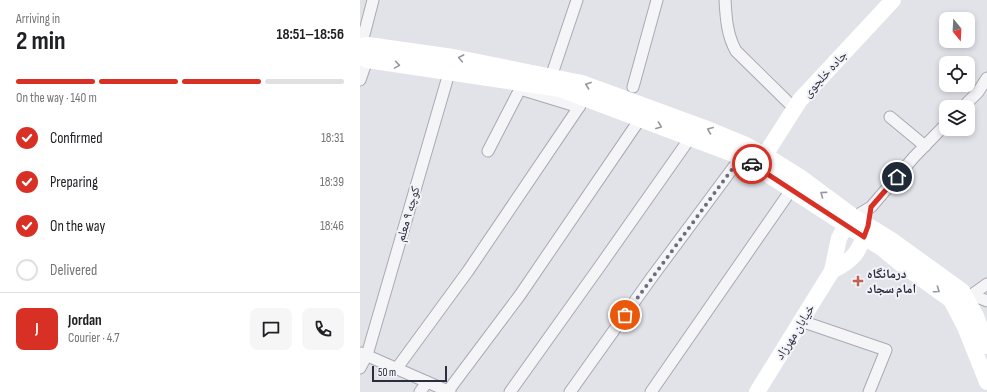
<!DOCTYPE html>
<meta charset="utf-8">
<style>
:root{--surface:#fff;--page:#f6f6f6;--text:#202124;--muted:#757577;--line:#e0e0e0;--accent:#d93025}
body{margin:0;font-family:"Sofia Sans Condensed","Noto Naskh Arabic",sans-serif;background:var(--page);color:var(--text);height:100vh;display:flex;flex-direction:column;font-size:15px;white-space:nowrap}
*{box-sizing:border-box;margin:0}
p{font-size:13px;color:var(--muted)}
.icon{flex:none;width:22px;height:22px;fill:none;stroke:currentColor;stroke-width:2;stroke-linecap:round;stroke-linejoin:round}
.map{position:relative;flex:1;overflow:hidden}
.sheet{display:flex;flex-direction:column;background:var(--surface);width:360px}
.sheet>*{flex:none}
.needle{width:26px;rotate:162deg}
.buttons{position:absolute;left:579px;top:12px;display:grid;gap:8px}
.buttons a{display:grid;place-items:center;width:36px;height:36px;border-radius:8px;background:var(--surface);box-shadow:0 2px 6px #0003;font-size:20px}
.scale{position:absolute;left:12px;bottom:10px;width:75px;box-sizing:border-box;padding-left:4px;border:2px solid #2c2e40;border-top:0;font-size:11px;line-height:14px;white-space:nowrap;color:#2c2e40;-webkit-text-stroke:3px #f2f3f7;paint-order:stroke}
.pin{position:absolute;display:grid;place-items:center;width:34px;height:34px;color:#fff;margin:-17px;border:2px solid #fff;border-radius:50%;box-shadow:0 1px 4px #0007}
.courier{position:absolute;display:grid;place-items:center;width:40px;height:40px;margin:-20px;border:3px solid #d93025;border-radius:50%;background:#fff;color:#222;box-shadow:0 1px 5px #0007}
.head em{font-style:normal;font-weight:700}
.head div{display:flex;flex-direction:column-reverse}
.head{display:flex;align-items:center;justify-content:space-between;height:68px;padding:0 16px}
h1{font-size:26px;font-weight:700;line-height:30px}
.bar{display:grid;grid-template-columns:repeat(4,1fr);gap:6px 4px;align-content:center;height:48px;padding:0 16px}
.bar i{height:5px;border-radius:3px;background:var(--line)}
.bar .selected{background:var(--accent)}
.bar p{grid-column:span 4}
.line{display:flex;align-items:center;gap:10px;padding:0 16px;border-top:1px solid var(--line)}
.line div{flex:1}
.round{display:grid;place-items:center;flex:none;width:42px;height:42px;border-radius:8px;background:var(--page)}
ol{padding:0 16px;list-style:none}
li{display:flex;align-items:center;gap:12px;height:44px}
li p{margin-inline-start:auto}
li .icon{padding:4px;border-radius:50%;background:var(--accent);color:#fff;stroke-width:4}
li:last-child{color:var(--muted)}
li i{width:22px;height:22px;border:2px solid var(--line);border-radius:50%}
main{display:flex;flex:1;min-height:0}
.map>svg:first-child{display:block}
</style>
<main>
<section class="sheet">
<div class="head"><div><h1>2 min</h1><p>Arriving in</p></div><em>18:51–18:56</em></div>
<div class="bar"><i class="selected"></i><i class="selected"></i><i class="selected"></i><i></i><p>On the way · 140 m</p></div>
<ol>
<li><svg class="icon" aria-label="check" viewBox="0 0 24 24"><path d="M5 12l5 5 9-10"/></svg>Confirmed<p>18:31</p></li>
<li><svg class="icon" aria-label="check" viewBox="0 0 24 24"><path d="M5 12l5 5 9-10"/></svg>Preparing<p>18:39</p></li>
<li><svg class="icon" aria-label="check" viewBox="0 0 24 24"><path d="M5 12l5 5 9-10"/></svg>On the way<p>18:46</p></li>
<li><i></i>Delivered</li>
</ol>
<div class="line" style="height:72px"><b class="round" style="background:var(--accent);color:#fff">J</b><div><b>Jordan</b><p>Courier · 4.7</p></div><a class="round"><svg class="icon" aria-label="chat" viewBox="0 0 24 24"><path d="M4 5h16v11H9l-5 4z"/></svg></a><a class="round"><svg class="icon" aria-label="phone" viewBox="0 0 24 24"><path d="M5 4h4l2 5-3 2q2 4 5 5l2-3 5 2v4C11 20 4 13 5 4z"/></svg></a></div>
</section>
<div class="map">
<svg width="627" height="392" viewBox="0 0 627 392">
<rect width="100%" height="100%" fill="#e2e3e9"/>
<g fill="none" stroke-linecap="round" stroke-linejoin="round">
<g stroke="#a8a9b3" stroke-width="13">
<g id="street">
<path d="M365,0C366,18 367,35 376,51L435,109"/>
<path d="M1,46L13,0"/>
<path d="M191,77L217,0"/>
<path d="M0,80L7,60"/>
<path d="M273,87L297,0"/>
<path d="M603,107L618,92L627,78"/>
<path d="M530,117L565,146"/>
<path d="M128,151L160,89L219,107"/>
<path d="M494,217L511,207L554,157L586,124"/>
<path d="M612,295L627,301"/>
<path d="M606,299L627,284"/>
<path d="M441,321L526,350L509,392"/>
<path d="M1,353L90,392"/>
<path d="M0,368L7,355L89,73"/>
<path d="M37,368L108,271L219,107L224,98"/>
<path d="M88,391L160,295L280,119"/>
<path d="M60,392L67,382"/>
<path d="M150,392L240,266L330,138"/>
<path d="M210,392L292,277L381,157"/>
<path d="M291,392L431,190"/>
</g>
</g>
<use href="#street" stroke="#f5f5f8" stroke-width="11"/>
<g stroke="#fff" stroke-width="16">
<path d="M0,46L8,45L93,57L222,83L342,127L386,145L405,155L440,177L494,217L530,239L602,291L616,316L627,346"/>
<path d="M0,56L7,60L200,89L381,157L523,249L541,264L591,300L605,327L627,382"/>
<path d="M405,155L440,100L533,0"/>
<path d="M472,271C495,259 499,252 507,228"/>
<path d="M397,392L472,271L479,238L486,226L493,218"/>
</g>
</g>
<defs><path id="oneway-chevron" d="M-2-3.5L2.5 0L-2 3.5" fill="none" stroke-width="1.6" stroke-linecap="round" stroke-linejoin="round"/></defs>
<g stroke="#9696a0">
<use href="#oneway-chevron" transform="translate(101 58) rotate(-169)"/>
<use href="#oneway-chevron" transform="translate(37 65) rotate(9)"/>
<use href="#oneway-chevron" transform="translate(228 85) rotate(-160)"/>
<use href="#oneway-chevron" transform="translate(299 126) rotate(21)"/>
<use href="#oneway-chevron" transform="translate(350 130) rotate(-158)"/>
<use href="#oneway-chevron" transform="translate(463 194) rotate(-144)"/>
<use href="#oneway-chevron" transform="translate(577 290) rotate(35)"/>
</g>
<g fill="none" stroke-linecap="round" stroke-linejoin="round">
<path stroke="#6c6d7b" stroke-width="4" stroke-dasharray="0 7.2" d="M265,315L381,157L392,164"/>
<path stroke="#d93025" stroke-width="5" d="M392,164L504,237L508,226L511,207L537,177"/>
</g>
<path fill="#c16054" stroke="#f2f3f7" stroke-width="1.5" d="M496 275h4v4h4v4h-4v4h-4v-4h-4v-4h4z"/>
<g text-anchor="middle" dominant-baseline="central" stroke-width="4" stroke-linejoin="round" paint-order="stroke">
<g font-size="13" fill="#2c2e40" stroke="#f2f3f7">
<text transform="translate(465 74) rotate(-47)">جاده خلجوی</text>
<text transform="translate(48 214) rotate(-74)">کوچه ۹ معلم</text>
<text transform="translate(435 332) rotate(-58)">خیابان مهرزاد</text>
</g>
<g font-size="13" font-weight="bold" fill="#2c2e40" stroke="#f2f3f7" text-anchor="start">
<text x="507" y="274">درمانگاه<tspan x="507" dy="15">امام سجاد</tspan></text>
</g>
</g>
</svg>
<div class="buttons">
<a><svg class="needle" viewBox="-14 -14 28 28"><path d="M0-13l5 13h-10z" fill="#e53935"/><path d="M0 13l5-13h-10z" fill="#757577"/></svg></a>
<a><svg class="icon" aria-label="locate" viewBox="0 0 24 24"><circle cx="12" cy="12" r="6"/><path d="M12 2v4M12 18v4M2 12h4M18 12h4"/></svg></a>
<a><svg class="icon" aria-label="layers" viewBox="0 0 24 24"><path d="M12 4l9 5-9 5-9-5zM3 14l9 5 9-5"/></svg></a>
</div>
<div class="scale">50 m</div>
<div class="pin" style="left:265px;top:315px;background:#ea580c"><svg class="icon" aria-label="bag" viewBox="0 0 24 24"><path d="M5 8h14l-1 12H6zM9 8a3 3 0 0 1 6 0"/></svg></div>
<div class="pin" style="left:537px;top:177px;background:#1f2937"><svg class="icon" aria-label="home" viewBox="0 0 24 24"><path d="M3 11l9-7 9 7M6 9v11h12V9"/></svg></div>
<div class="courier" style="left:392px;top:164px"><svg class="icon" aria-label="car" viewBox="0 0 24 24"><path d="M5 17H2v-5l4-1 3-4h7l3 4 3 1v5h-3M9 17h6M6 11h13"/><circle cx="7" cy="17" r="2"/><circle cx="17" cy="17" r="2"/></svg></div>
</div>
</main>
